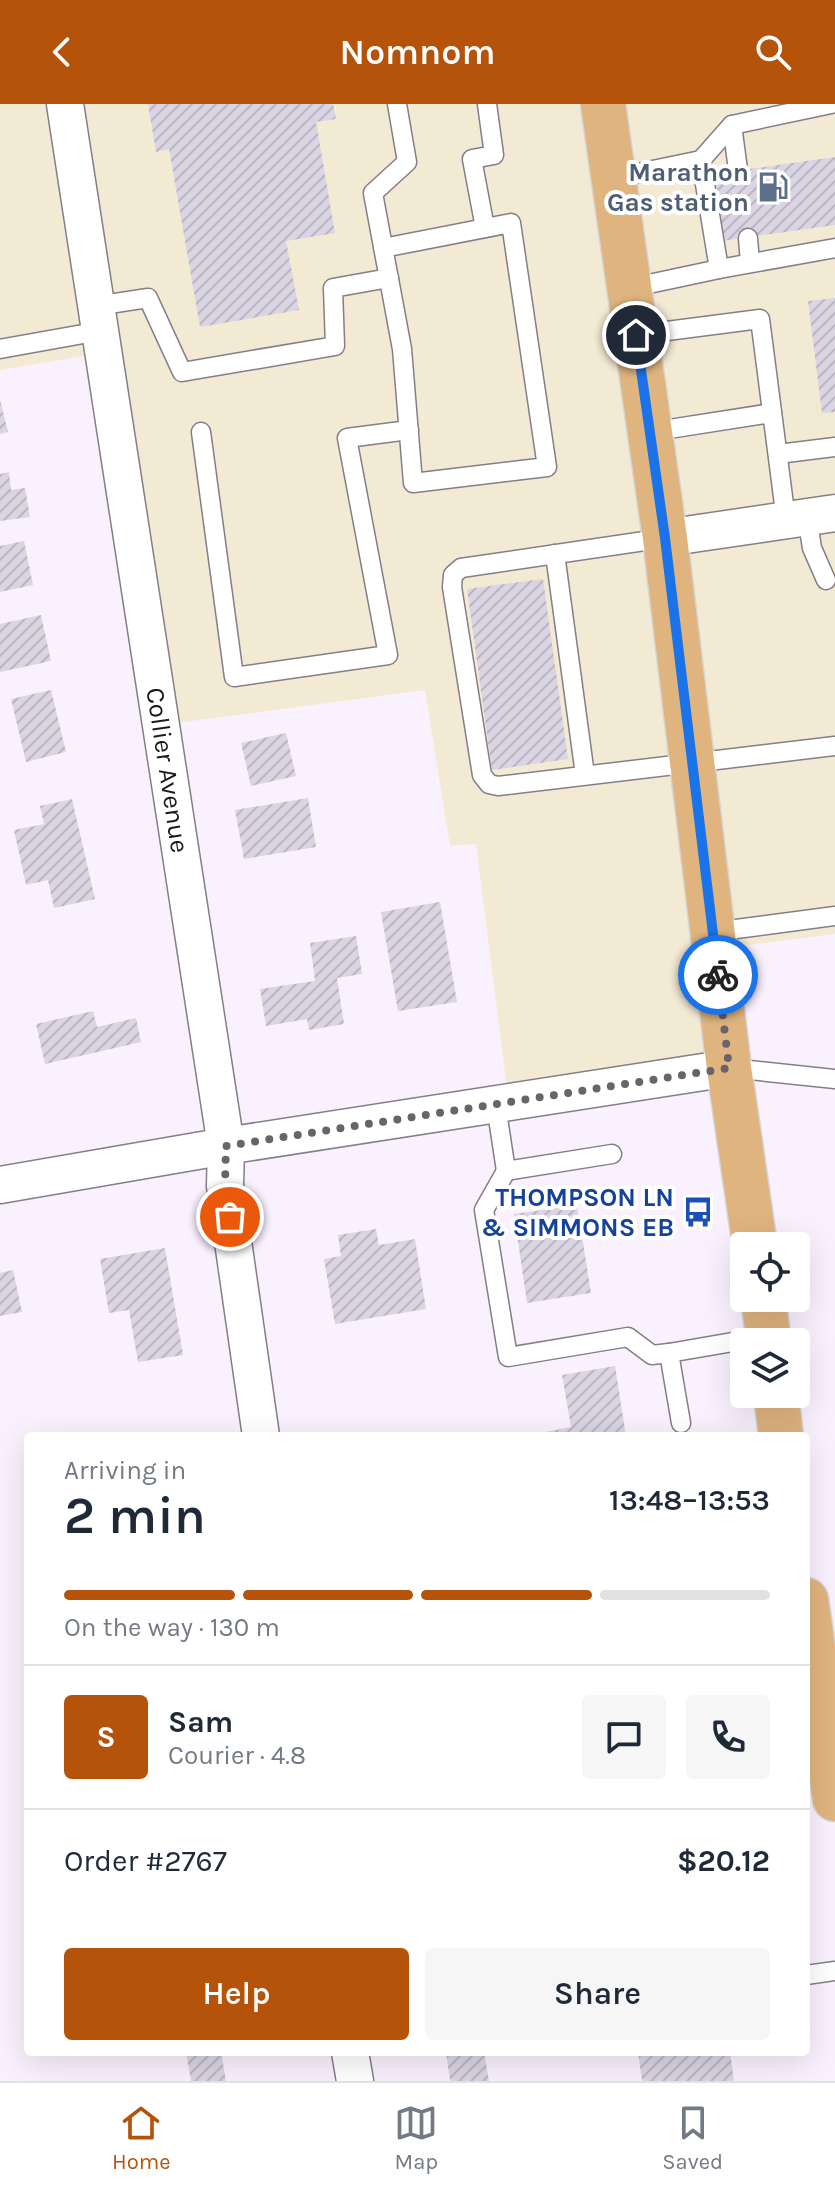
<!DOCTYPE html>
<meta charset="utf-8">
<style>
:root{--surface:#fff;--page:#f6f6f7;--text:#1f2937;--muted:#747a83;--line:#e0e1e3;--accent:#b45309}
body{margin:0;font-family:Karla,sans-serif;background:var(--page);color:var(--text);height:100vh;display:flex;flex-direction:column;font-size:30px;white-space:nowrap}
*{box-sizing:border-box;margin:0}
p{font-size:26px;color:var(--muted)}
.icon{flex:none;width:44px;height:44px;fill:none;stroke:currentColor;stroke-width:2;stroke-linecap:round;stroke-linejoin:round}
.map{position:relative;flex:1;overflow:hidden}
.sheet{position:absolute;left:24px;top:1328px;width:786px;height:624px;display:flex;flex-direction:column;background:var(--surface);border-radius:8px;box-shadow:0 8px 32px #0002}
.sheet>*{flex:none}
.controls{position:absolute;left:730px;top:1128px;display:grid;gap:16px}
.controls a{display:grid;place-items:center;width:80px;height:80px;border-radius:8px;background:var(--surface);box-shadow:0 8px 32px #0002;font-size:40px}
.pin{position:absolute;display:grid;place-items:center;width:68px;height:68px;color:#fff;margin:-34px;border:4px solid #fff;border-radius:50%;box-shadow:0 2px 8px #0007}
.courier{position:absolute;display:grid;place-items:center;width:80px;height:80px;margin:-40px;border:6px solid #1a73e8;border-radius:50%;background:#fff;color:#222;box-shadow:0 2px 10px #0007}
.summary em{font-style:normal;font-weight:600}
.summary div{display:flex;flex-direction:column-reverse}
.summary{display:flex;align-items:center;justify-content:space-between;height:136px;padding:0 40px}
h1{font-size:52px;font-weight:600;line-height:60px}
.bar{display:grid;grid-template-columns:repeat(4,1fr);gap:12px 8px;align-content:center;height:96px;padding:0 40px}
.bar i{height:10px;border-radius:6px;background:var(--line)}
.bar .selected{background:var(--accent)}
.bar p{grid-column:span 4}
.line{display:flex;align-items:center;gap:20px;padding:0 40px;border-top:2px solid var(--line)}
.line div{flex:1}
.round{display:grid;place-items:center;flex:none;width:84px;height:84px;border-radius:8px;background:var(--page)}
.primary-button{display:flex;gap:16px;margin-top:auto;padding:16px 40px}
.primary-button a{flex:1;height:92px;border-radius:8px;background:var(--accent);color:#fff;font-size:32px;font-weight:600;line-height:92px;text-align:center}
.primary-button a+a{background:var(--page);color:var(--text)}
header{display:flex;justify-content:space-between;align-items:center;height:104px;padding:0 40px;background:var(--accent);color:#fff;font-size:36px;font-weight:600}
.tabs{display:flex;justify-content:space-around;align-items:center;height:112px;border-top:2px solid var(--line);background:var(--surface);font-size:22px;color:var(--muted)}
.tabs a{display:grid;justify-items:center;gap:4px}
.tabs .selected{color:var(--accent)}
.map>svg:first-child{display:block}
</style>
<header><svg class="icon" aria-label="back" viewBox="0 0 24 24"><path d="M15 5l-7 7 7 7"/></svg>Nomnom<svg class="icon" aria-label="search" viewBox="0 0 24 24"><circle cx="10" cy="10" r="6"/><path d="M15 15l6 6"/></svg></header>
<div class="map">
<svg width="835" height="1977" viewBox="0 0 835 1977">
<defs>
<pattern id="building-hatch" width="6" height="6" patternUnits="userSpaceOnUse" patternTransform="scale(2)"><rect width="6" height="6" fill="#dad4e3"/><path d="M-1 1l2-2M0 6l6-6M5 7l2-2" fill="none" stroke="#bab5c2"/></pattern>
</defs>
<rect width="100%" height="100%" fill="#faf1ff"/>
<path fill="#f3ead4" d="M0,0H835V830L715,845L729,964L509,1000L476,740L450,742L425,586L161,621L102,249L0,266Z"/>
<g fill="url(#building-hatch)">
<path d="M148,0H333L336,15L316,18L335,129L286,137L299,206L200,223L169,45L156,48Z"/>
<path d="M835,53V121L722,137L713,70Z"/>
<path d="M835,194V308L822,309L808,197Z"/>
<path d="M0,296L8,328L0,330Z"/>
<path d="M9,368L11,386L25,384L30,413L0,417V370Z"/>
<path d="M24,437L33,481L0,488V442Z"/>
<path d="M543,475L568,655L492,666L467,485Z"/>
<path d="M41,511L51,557L0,568V520Z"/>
<path d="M51,586L66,648L26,658L11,595Z"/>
<path d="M286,629L296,672L251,682L241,639Z"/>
<path d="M308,694L316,743L244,755L235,706Z"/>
<path d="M72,695L95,795L54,804L48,776L26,781L14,726L44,720L40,702Z"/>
<path d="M440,798L457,898L398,907L381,808Z"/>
<path d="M356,832L362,870L337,874L344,920L309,926L307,915L266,922L260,885L315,877L310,839Z"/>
<path d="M93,907L97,923L136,914L141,938L45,960L36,920Z"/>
<path d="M577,1101L591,1189L527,1199L514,1110Z"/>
<path d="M376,1125L379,1141L415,1135L426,1205L335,1220L324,1155L341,1152L338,1131Z"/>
<path d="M165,1144L183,1251L138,1258L129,1206L109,1209L100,1155Z"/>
<path d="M13,1166L22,1208L0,1212V1169Z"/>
<path d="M615,1262L626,1332H525L571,1323L562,1271Z"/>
<path d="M186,1948H221L226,1977H191Z"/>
<path d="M446,1948H484L489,1977H450Z"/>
<path d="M638,1948H730L734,1977H642Z"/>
</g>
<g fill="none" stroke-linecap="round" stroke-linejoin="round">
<g stroke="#857d89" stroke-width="21">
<g id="lane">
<path d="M732,21L738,66"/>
<path d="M614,74L701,56L732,21L831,0"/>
<path d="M485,124L472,55L494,51L487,0"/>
<path d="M748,134L750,159"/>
<path d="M383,144L511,119L547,363L413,379L402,245L373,89L407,58L397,0"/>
<path d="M719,165L835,144"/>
<path d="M630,184L719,165L701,56"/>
<path d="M96,202L148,194L182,268L335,242L333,184L389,174"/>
<path d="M636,231L760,215L786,416"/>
<path d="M0,245L100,227"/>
<path d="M201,328L234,573L388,551L347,334L409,326"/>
<path d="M650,328L772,309"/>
<path d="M778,350L835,343"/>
<path d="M807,413L812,444L826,476"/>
<path d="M665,434L461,464L453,471L452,483L482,671L489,680L498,682L835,642"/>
<path d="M555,450L585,671"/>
<path d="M713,828L835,812"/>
<path d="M730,964L835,975"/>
<path d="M496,1001L506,1067L612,1050"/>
<path d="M506,1067L484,1106L508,1253L628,1233L652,1251L669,1249"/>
<path d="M681,1319L669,1249L768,1232"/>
<path d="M806,1871L835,1867"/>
</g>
</g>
<g stroke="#857d89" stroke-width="39">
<g id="street">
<path id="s1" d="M65,0L226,1042L225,1082L261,1332"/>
<path d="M665,434L835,409"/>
<path d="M0,1081L226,1042L729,964"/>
<path d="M350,1948L355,1977"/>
</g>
</g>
<g stroke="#d6d5d6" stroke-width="47">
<g id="primary">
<path d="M603,0L665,434L729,964L755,1142"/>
<path d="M763,1194L769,1238"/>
<path d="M776,1290L781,1332"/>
<path d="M806,1496L835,1695"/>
</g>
</g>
<use href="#lane" stroke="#fff" stroke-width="18"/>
<use href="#street" stroke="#fff" stroke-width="36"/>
<use href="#primary" stroke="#e0b47f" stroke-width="44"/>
</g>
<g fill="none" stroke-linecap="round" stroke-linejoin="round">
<path stroke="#69646c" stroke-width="8" stroke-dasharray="0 14.4" d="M230,1113L225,1082L226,1042L729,964L718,871"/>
<path stroke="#1a73e8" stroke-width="10" d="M636,231L665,434L718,871"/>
</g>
<defs>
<g id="fuel-bare" transform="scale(2.4)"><path d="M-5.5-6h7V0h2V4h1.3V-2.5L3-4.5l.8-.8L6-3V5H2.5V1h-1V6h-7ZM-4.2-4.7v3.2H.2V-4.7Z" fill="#5c6f8a" stroke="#fff" stroke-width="2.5" paint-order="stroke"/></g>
<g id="bus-bare" transform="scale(2.4)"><path d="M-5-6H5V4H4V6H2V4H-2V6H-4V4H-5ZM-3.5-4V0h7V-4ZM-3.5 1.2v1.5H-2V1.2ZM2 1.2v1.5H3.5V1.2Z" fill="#1a4fb4" stroke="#fff" stroke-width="2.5" paint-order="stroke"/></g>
</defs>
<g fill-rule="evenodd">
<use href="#fuel-bare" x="773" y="83"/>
<use href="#bus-bare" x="698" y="1108"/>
</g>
<g text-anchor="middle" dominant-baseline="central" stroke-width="8" stroke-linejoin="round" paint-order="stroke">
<g font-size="26" font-weight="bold" fill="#4e5e75" stroke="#fff" text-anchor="end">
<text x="749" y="68">Marathon<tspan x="749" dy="30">Gas station</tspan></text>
</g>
<g font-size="26" fill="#1b181d" stroke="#fff">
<text stroke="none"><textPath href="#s1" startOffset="674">Collier Avenue</textPath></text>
</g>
<g font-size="26" font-weight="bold" fill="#164399" stroke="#fff" text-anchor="end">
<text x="674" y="1093">THOMPSON LN<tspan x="674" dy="30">&amp; SIMMONS EB</tspan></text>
</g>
</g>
</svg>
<div class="controls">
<a><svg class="icon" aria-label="locate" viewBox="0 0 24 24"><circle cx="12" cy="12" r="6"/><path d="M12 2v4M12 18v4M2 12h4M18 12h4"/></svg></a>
<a><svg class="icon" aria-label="layers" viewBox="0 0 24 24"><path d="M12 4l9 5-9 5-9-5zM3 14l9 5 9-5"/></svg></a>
</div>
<div class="pin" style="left:230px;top:1113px;background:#ea580c"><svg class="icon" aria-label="bag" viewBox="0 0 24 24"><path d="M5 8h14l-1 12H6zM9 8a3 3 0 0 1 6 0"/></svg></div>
<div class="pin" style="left:636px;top:231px;background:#1f2937"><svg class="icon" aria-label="home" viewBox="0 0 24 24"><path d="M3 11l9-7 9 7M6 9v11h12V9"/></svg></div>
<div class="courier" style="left:718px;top:871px"><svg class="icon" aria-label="bike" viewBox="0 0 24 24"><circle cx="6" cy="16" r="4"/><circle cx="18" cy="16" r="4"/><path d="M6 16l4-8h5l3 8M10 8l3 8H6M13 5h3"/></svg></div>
<section class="sheet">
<div class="summary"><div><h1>2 min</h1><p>Arriving in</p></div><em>13:48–13:53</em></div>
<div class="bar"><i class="selected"></i><i class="selected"></i><i class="selected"></i><i></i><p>On the way · 130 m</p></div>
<div class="line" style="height:144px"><b class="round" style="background:var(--accent);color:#fff">S</b><div><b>Sam</b><p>Courier · 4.8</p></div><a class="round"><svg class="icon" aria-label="chat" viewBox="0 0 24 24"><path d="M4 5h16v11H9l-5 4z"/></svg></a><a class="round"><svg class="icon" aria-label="phone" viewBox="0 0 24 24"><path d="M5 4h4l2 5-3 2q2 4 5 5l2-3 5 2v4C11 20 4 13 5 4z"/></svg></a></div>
<div class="line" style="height:104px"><div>Order #2767</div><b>$20.12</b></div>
<div class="primary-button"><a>Help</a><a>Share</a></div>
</section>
</div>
<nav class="tabs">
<a class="selected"><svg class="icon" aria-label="home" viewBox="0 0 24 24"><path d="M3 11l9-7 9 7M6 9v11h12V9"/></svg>Home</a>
<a><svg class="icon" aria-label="map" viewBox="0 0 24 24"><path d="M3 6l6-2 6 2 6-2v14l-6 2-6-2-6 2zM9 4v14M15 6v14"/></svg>Map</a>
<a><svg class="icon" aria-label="saved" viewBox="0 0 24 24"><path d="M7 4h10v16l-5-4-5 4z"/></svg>Saved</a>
</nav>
